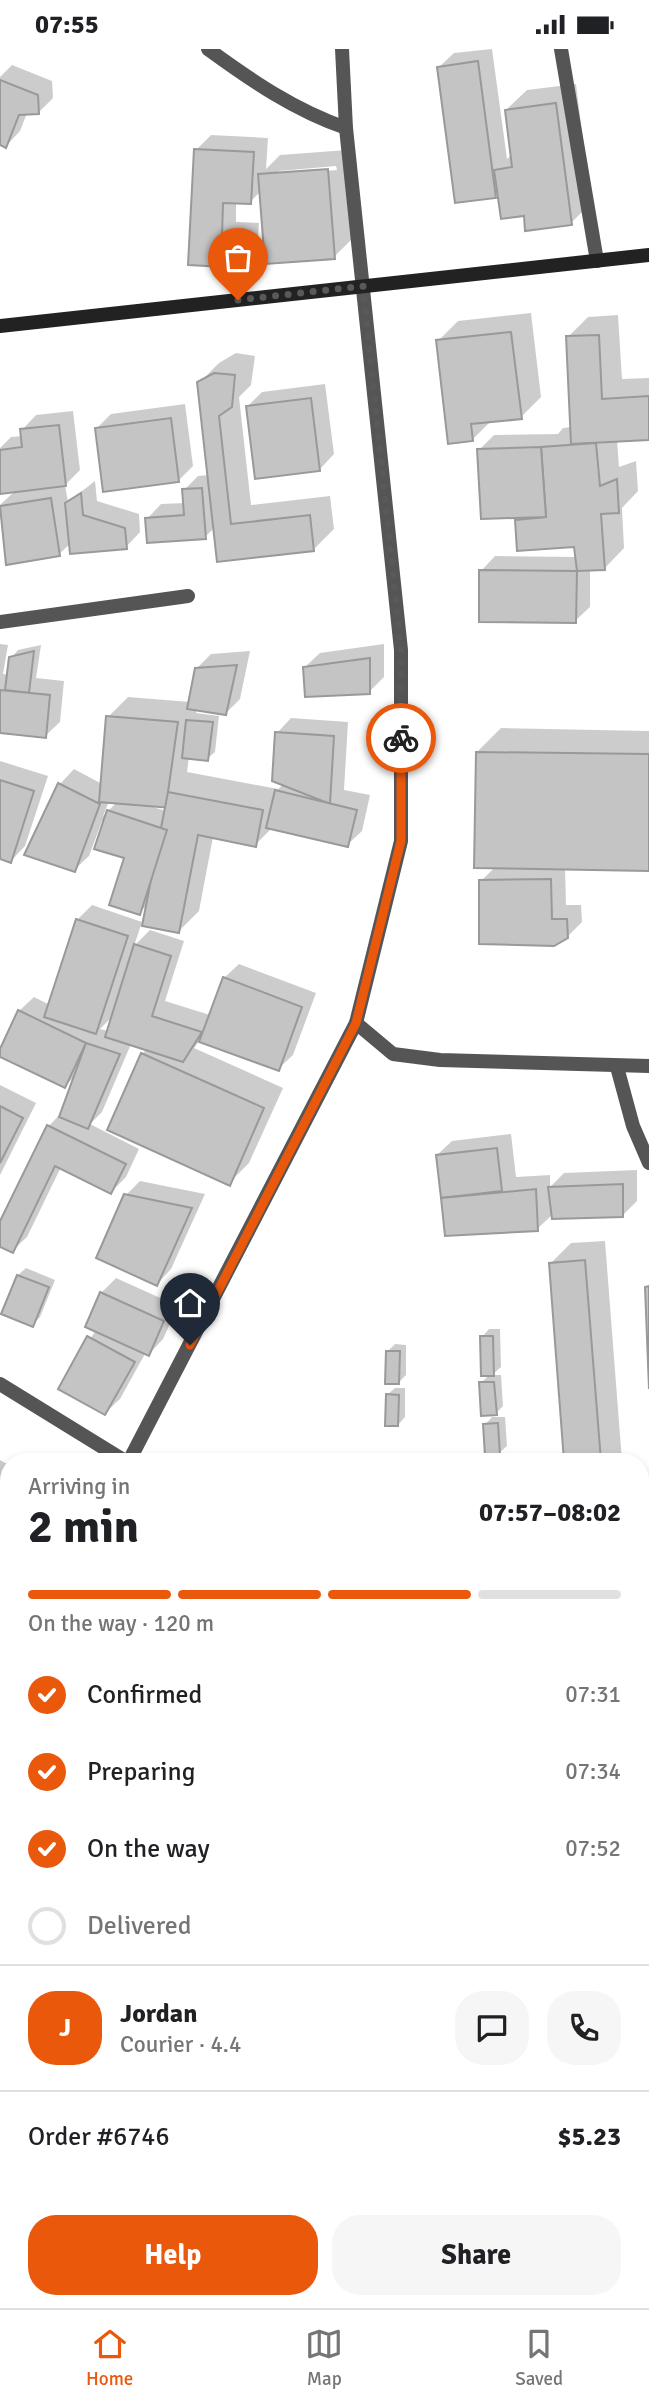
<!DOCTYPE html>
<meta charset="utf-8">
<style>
:root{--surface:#fff;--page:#f6f6f6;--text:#202124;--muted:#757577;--line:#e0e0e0;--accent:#ea580c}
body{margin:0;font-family:Signika,sans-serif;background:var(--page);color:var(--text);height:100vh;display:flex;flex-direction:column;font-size:26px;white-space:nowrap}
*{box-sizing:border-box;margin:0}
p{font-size:23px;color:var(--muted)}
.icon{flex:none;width:38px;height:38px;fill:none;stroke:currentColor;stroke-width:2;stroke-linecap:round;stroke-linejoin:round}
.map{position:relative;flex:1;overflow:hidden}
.side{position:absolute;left:0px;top:1404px;width:649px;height:856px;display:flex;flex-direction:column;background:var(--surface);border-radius:28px 28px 0 0;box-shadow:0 4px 10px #0003}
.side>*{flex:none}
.pin{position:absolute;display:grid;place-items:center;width:60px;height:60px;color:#fff;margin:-72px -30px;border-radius:50% 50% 50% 0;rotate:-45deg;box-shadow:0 0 7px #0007}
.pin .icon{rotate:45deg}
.courier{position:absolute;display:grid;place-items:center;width:70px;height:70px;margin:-35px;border:5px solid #ea580c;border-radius:50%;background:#fff;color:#222;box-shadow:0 2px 9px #0007}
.summary em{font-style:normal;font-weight:700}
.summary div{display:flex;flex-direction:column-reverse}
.summary{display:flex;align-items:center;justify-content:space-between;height:119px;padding:0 28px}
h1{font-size:46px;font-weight:700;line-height:52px}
.bar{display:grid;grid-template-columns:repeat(4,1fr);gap:10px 7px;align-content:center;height:84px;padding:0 28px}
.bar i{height:9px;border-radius:5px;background:var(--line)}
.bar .on{background:var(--accent)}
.bar p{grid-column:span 4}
.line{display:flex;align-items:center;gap:18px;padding:0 28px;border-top:2px solid var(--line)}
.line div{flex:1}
.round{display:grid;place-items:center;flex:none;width:74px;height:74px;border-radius:28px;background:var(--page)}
ol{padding:0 28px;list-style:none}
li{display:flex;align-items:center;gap:21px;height:77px}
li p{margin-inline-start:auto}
li .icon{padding:7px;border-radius:50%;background:var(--accent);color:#fff;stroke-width:4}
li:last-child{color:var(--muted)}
li i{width:38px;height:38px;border:4px solid var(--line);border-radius:50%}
.button{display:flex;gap:14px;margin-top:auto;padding:14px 28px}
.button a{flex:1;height:80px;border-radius:28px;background:var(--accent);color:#fff;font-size:28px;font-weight:700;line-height:80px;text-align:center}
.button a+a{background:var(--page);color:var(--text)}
.status{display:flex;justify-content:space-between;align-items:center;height:49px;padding:0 35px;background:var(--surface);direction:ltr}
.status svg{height:19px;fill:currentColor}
.tab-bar{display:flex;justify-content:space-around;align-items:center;height:98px;border-top:2px solid var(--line);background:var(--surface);font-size:19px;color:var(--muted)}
.tab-bar a{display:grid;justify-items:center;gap:4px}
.tab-bar .on{color:var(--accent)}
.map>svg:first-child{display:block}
</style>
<div class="status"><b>07:55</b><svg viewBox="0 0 49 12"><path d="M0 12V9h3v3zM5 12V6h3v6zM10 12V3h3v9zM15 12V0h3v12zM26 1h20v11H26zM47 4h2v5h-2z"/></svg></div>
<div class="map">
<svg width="649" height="2259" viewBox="0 0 649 2259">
<rect width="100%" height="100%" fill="#fff"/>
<g fill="#0003" fill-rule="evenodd">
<path d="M492,0L507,110L512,105L506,61L527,41L576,35L591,154L571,174L525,165L499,143L495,147L439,18L454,4Z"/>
<path d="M12,16L52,32L53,49L39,63L27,64L20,82L6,97L0,94V28Z"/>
<path d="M211,86L268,89L266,120L280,106L347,101L354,188L334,208L261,142L250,153H236V173L259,174L257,203L243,217L190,214L196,101ZM336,117L337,121L279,126V122Z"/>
<path d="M531,264L541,348L521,368L491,372L472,391L438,292L458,272Z"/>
<path d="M618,266L622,330L649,329V390L617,391L619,418L636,412L638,442L622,459L624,499L604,520H590V558L575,572L481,522L495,507L577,508L575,496L517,472L521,467L479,401L494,386L558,385L563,379L572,378L568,288L588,268Z"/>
<path d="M236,304L255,307L251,336L239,348L251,456L330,447L334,480L313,501L215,478L205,488L147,470L161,455L185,454L184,441L198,427L209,426L199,334L219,314Z"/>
<path d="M325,335L334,405L320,420L248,357L262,343Z"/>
<path d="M185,355L193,417L179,431L97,379L111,365Z"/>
<path d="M73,362L80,421L65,436L68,453L95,432L97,452L139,465L140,483L126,498L71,494L59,505L8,514L0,456L15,442L0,433V399L11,388L23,387L22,381L36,366Z"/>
<path d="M0,595L8,596L3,625L9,626L11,609L18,601L41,596L36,629L64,632L60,673L45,687L0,683Z"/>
<path d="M384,595V628L369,643L305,618L320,604Z"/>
<path d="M250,602L240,650L225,665L197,660L196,664L219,667L215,703L207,710L189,708L187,723L278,740L284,735L277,684L291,669L348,673L344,741L370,746L362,782L347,796L272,779L255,796L213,788L199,862L179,882L148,855L139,864L126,808L105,773L102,772L89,807L74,821L26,805L60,735L74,720L102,735L108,668L128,648L190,653L196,620L211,605ZM109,752L117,753L103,767ZM153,756L167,757L166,762L153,758Z"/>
<path d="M501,679L649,682V820L565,819L566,856H581L582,873L567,888L481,832L495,818L477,703Z"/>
<path d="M0,712L48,727L25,797L11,812L0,808Z"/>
<path d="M92,856L142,873L134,897L150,881L184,892L165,952L210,966L224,929L239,915L316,944L293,1006L278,1020L200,991L194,999L283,1039L249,1114L229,1134L142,1005L147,1000L131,995L102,1063L90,1075L139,1100L126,1128L111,1143L61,1118L27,1188L12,1202L0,1196V1176L49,1077L63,1062L77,1025L65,1037L0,1004L19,962L34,948L50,956L77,871ZM114,966L108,982L100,980Z"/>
<path d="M0,1036L36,1054L0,1126Z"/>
<path d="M511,1085L516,1128L550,1126V1138L564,1124L637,1121V1152L623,1166L553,1165L537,1180L447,1185L437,1106L452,1092Z"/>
<path d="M140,1132L205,1145L171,1220L157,1235L126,1146Z"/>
<path d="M605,1192L622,1412H566L551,1214L571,1194Z"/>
<path d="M26,1219L55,1231L40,1268L32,1276L18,1226Z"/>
<path d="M116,1229L178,1257L163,1290L149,1305L146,1303L120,1350L105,1364L60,1339L96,1281L101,1244Z"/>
<path d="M489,1280H500L501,1318L492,1326H501L503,1357L496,1364L481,1334L490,1325L482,1288Z"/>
<path d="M395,1295L406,1296V1326L399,1333L388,1302Z"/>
<path d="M395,1339H405V1368L398,1376L387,1346Z"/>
<path d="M492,1368H505L507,1397L499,1404L485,1376Z"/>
<path d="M0,1411L9,1416V1456L0,1473Z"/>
<path d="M640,1497L649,1499L640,1534Z"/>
<path d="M0,1883L9,1888V1943L0,1952Z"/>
<path d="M649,2110V2235L640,2236V2111Z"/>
<path d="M9,2142V2246L0,2218V2150Z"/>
</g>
<g fill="#c4c4c4" stroke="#999" stroke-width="2">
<path d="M478,12L496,149L455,154L437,18Z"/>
<path d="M0,31L38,46L39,65L19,66L6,99L0,96Z"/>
<path d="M556,54L572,176L525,182L524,167L501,170L494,121L512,118L505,61Z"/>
<path d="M194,100L254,103L251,155L223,154L222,187L245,188L244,219L188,216Z"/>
<path d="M328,120L335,210L265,215L258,125Z"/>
<path d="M511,283L522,370L471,375L473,392L448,395L436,291Z"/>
<path d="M599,286L602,350L649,347V391L571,395L566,287Z"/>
<path d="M214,324L235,326L232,358L219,367L231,475L310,466L314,502L217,513L197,333Z"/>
<path d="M311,349L320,422L255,430L246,357Z"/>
<path d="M171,369L179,433L103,443L95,379Z"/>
<path d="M59,376L66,437L0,445V401L22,398L20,380Z"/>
<path d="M596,394L600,437L617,430L619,464L601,465L605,521L577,522L574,498L517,502L515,471L546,468L541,398Z"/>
<path d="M541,398L546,468L481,470L477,400Z"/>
<path d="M202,439L206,490L147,494L145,469L184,466L182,440Z"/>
<path d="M81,444L83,466L125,479L127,500L70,505L65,454Z"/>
<path d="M51,449L60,507L6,516L0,457Z"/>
<path d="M479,521L577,522L576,574L479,573Z"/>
<path d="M34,602L29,644L5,641L9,608Z"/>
<path d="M370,609V645L305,648L303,618Z"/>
<path d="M237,616L226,666L187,660L195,619Z"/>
<path d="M0,641L50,646L46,689L0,684Z"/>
<path d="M106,667L178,673L168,743L171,759L99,753Z"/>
<path d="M186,671L213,673L208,712L182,709Z"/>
<path d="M275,683L334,687L330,755L272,732Z"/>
<path d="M476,703L649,705V822L474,819Z"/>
<path d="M0,731L34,742L11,814L0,810Z"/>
<path d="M58,734L100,755L75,823L24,806Z"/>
<path d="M275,741L357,761L348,798L266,779Z"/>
<path d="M168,743L263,761L256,798L198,786L179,884L142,877Z"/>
<path d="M107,761L167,781L140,866L109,856L124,809L94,800Z"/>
<path d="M551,830L552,870H567L568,889L554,897L479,895V831Z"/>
<path d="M76,870L128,887L96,985L44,968Z"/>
<path d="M134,895L171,907L152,967L202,983L183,1013L105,988Z"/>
<path d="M223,928L302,958L279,1022L199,993Z"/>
<path d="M18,961L86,994L65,1039L0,1008V1000Z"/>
<path d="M86,994L120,1005L88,1080L59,1068Z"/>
<path d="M141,1004L264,1059L230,1137L107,1081Z"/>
<path d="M0,1057L23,1069L0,1114Z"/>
<path d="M47,1076L126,1115L111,1145L55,1117L13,1204L0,1198V1172Z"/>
<path d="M497,1099L502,1142L441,1149L436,1106Z"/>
<path d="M623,1135V1168L552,1170L548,1138Z"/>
<path d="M536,1140L538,1182L445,1187L441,1149Z"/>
<path d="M124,1145L192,1159L157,1237L96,1209Z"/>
<path d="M585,1211L601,1412H564L549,1214Z"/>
<path d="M17,1226L49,1238L33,1278L1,1265Z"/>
<path d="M649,1237V1340L645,1238Z"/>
<path d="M100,1243L164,1272L149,1307L85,1278Z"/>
<path d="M87,1287L135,1313L105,1366L58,1340Z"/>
<path d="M480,1287H493L494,1327H481Z"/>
<path d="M386,1302H400L399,1335H385Z"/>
<path d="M479,1333H494L497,1366L481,1367Z"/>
<path d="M386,1345L399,1346L398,1377H385Z"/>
<path d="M498,1374L500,1406L485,1407L483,1375Z"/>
<path d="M0,1433L9,1438V1447L0,1463Z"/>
<path d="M0,1906L9,1911V1938L0,1953Z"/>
<path d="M643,1907H649V1927L646,1928Z"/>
<path d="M640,2132H649V2237L640,2238Z"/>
<path d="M9,2153V2247L0,2248V2154Z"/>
<path d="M195,2250H266L267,2257L196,2259Z"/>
</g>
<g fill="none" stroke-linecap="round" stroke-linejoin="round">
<path stroke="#555" stroke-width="14" d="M617,1018L633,1077L649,1114"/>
<g stroke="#555" stroke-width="14">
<path d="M208,0C252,32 294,61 346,79"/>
<path d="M561,0L597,212"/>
<path d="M0,573L188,547"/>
<path d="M356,974L393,1005L440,1011L649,1017"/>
<path d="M0,1335L125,1412"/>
<path d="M129,1412L356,974L401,792V601L346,79L342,0"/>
<path d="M640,1622L649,1623"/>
<path d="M0,1628L9,1613"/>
<path d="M640,1948L649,1947"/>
<path d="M0,1990L9,1991"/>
</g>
<path stroke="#222" stroke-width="14" d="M0,277L649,206"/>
</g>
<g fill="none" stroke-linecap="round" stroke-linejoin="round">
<path stroke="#595959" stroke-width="7" stroke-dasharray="0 12.6" d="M238,251L363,237L401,601V689"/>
<path stroke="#ea580c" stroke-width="9" d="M190,1296L356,974L401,792V689"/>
</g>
</svg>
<div class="pin" style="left:238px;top:251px;background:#ea580c"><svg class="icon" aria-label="bag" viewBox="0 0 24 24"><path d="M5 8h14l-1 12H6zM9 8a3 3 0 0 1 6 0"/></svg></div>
<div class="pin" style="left:190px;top:1296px;background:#1f2937"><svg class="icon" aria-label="home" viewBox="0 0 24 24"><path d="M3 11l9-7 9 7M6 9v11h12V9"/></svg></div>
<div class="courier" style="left:401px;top:689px"><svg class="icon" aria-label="bike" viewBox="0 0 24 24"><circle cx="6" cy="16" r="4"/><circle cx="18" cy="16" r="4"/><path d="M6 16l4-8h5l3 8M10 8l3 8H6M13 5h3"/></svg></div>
<section class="side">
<div class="summary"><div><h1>2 min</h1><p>Arriving in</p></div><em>07:57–08:02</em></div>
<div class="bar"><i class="on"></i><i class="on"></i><i class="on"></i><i></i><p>On the way · 120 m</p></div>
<ol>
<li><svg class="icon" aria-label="check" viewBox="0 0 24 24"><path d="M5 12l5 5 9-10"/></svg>Confirmed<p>07:31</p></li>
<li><svg class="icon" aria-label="check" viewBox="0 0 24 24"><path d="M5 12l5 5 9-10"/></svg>Preparing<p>07:34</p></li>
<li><svg class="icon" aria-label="check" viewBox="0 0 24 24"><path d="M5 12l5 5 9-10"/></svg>On the way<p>07:52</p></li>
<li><i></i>Delivered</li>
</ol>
<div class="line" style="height:126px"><b class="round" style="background:var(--accent);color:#fff">J</b><div><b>Jordan</b><p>Courier · 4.4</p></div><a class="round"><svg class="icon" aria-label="chat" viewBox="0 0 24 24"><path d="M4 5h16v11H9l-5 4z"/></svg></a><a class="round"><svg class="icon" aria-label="phone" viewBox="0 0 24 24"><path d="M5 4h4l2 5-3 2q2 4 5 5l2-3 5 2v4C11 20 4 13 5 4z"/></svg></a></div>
<div class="line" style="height:91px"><div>Order #6746</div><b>$5.23</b></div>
<div class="button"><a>Help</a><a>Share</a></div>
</section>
</div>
<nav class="tab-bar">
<a class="on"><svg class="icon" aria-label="home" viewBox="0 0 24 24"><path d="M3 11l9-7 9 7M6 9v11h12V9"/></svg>Home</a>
<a><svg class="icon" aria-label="map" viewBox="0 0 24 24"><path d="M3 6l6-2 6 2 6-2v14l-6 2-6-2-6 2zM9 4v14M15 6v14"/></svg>Map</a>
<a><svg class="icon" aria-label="saved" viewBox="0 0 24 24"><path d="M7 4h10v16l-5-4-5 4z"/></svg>Saved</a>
</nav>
